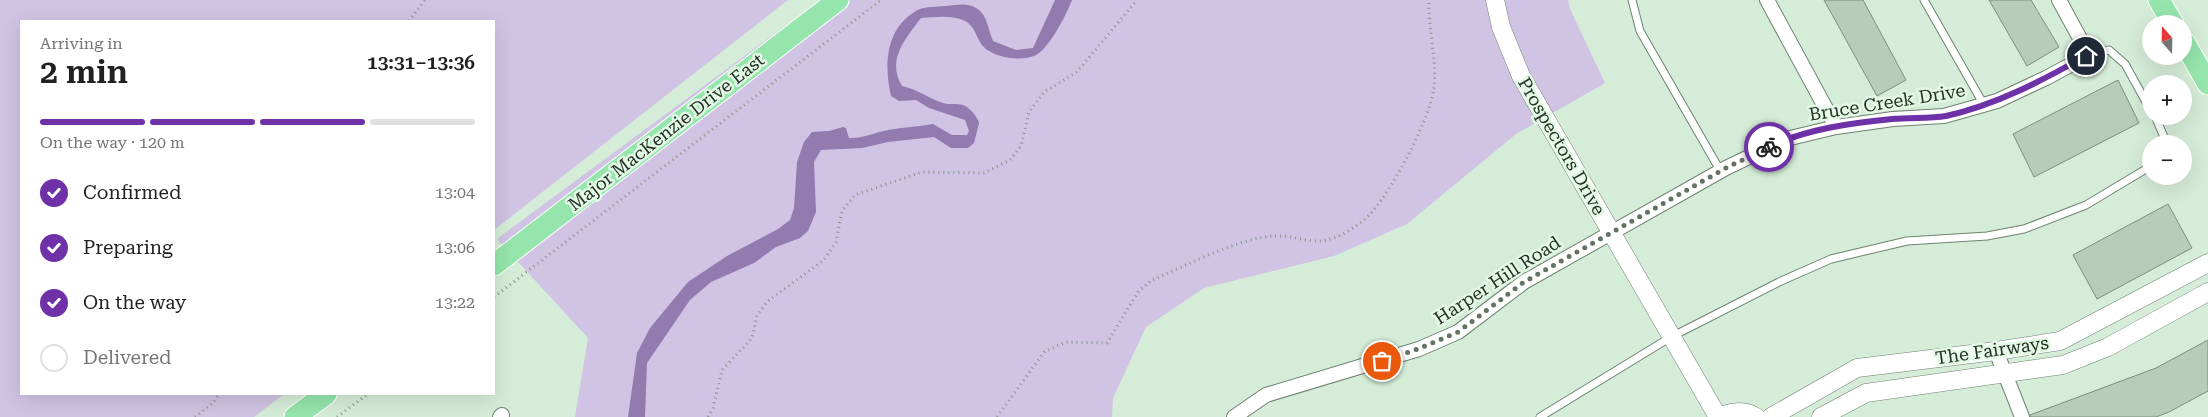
<!DOCTYPE html>
<meta charset="utf-8">
<style>
:root{--surface:#fff;--page:#f6f6f6;--text:#202124;--muted:#757577;--line:#e0e0e0;--accent:#6e31a7}
body{margin:0;font-family:"Roboto Serif",serif;background:var(--page);color:var(--text);height:100vh;display:flex;flex-direction:column;font-size:19px;white-space:nowrap}
*{box-sizing:border-box;margin:0}
p{font-size:16px;color:var(--muted)}
.icon{flex:none;width:28px;height:28px;fill:none;stroke:currentColor;stroke-width:2;stroke-linecap:round;stroke-linejoin:round}
.map{position:relative;flex:1;overflow:hidden}
.details{position:absolute;left:20px;top:20px;width:475px;height:375px;display:flex;flex-direction:column;background:var(--surface);border-radius:0px;box-shadow:0 5px 20px #0002}
.details>*{flex:none}
.needle{width:32px;rotate:340deg}
.buttons{position:absolute;left:2142px;top:15px;display:grid;gap:10px}
.buttons a{display:grid;place-items:center;width:50px;height:50px;border-radius:50%;background:var(--surface);box-shadow:0 5px 20px #0002;font-size:25px}
.pin{position:absolute;display:grid;place-items:center;width:42px;height:42px;color:#fff;margin:-21px;border:2px solid #fff;border-radius:50%;box-shadow:0 1px 5px #0007}
.courier{position:absolute;display:grid;place-items:center;width:50px;height:50px;margin:-25px;border:4px solid #6e31a7;border-radius:50%;background:#fff;color:#222;box-shadow:0 1px 6px #0007}
.overview em{font-style:normal;font-weight:600}
.overview div{display:flex;flex-direction:column-reverse}
.overview{display:flex;align-items:center;justify-content:space-between;height:85px;padding:0 20px}
h1{font-size:32px;font-weight:600;line-height:38px}
.bar{display:grid;grid-template-columns:repeat(4,1fr);gap:8px 5px;align-content:center;height:60px;padding:0 20px}
.bar i{height:6px;border-radius:4px;background:var(--line)}
.bar .selected{background:var(--accent)}
.bar p{grid-column:span 4}
ol{padding:0 20px;list-style:none}
li{display:flex;align-items:center;gap:15px;height:55px}
li p{margin-inline-start:auto}
li .icon{padding:5px;border-radius:50%;background:var(--accent);color:#fff;stroke-width:4}
li:last-child{color:var(--muted)}
li i{width:28px;height:28px;border:2px solid var(--line);border-radius:50%}
.map>svg:first-child{display:block}
</style>
<div class="map">
<svg width="2208" height="417" viewBox="0 0 2208 417">
<rect width="100%" height="100%" fill="#d5edd8"/>
<g fill="#d0c3e4">
<path d="M0,0H788L494,230V21H21V394H284L254,417H0Z"/>
<path d="M820,0H1568L1570,9L1605,83L1516,134L1407,224L1334,256L1204,288L1146,327L1113,398L1112,417H575L588,338L497,239Z"/>
</g>
<path fill="#927caf" d="M1055,0H1072C1066,15 1049,50 1034,56C1021,61 1000,58 989,51C975,43 978,26 963,20C951,15 934,17 921,18C906,38 886,60 902,86C917,89 928,98 943,103C949,105 957,103 963,105C970,108 977,116 979,123L974,143L968,148H951L934,137L888,142L862,148L821,150L814,162L816,212L808,231L800,238L776,247L754,263L711,282L690,300L647,363L645,417H628L637,353L650,328L688,282L727,256L778,229L790,220L794,208L797,162L804,142L812,132L829,131L843,127L846,128L849,138C863,139 875,132 888,130C903,127 918,127 933,124L952,135H967L969,131L965,120L929,108L916,100L899,101L891,96C884,66 885,29 916,11C923,6 937,7 946,6C957,5 968,2 979,10C987,16 989,32 993,41L1016,50L1033,48Z"/>
<g fill="#b5cdb9" stroke="#7a907d">
<path d="M1824,0H1863L1906,80L1877,96Z"/>
<path d="M1989,0H2031L2059,47L2027,66Z"/>
<path d="M2118,80L2139,123L2034,177L2013,134Z"/>
<path d="M2168,204L2192,248L2097,299L2073,255Z"/>
<path d="M2208,340V391L2169,412L2156,417H2031L2030,415L2156,368Z"/>
</g>
<g fill="none" stroke-linecap="round" stroke-linejoin="round">
<g stroke="#6d8370" stroke-width="9">
<g id="service">
<path d="M1632,0L1640,31L1721,172"/>
<path d="M1924,0L1984,105"/>
<path d="M2089,55L2109,50L2125,64L2151,111"/>
<path d="M2155,116L2167,144"/>
<path d="M1540,417L1671,337L1779,282L1831,259L1907,241L1987,236L2024,229L2086,205L2151,166"/>
</g>
</g>
<g stroke="#6d8370" stroke-width="16">
<g id="minor">
<path d="M1767,0L1836,127"/>
<path d="M1996,351L2022,417"/>
<path d="M500,417L502,415"/>
<path d="M1234,417L1266,395L1419,349L1458,332L1524,282L1726,168L1786,139L1836,127L1893,119L1944,116L1997,101L2046,78L2089,55L2059,0"/>
</g>
</g>
<g stroke="#6d8370" stroke-width="19">
<g id="tertiary">
<path d="M1495,0L1501,27L1521,76L1718,417"/>
<path d="M1717,417C1731,412 1743,409 1756,417"/>
<path d="M1771,417L1857,368L1996,351L2060,341L2208,263"/>
<path d="M1821,417L1866,393L2063,365L2108,347L2208,292"/>
</g>
</g>
<g stroke="#fff" stroke-width="23">
<g id="primary">
<path d="M2159,0L2173,24"/>
<path d="M2184,42L2208,84"/>
<path d="M494,265L838,0"/>
<path d="M295,417L326,394"/>
</g>
</g>
<g stroke="#859687" stroke-width="3" stroke-dasharray="1 4" stroke-linecap="butt">
<path d="M409,21L425,0"/>
<path d="M494,297L881,0"/>
<path d="M195,417L214,402L219,394"/>
<path d="M337,417L368,394"/>
<path d="M708,417L713,408L722,370L752,338L757,315L768,301L824,260L836,242L842,211L855,195L922,172L984,173L1010,160L1021,146L1029,112L1044,92L1077,72L1137,0"/>
<path d="M997,417L1045,351L1066,342L1107,343L1138,292L1152,280C1186,266 1239,237 1276,236C1291,235 1306,242 1321,241C1339,239 1361,225 1373,211C1394,186 1430,119 1434,87C1437,59 1428,29 1429,0"/>
</g>
<use href="#service" stroke="#fff" stroke-width="7"/>
<use href="#minor" stroke="#fff" stroke-width="14"/>
<use href="#tertiary" stroke="#fff" stroke-width="18"/>
<use href="#primary" stroke="#95e5ac" stroke-width="21"/>
</g>
<g fill="none" stroke-linecap="round" stroke-linejoin="round">
<path stroke="#647266" stroke-width="5" stroke-dasharray="0 9" d="M1382,361L1418,349L1458,332L1524,282L1726,168L1769,147"/>
<path stroke="#6e31a7" stroke-width="6" d="M1769,147C1806,129 1851,123 1892,119C1910,117 1929,119 1946,116C1996,105 2041,81 2086,56"/>
</g>
<g text-anchor="middle" dominant-baseline="central" stroke-width="5" stroke-linejoin="round" paint-order="stroke">
<g font-size="18" fill="#273028" stroke="#e2fae5">
<text transform="translate(1887 102) rotate(-9)">Bruce Creek Drive</text>
<text transform="translate(666 132) rotate(-38)">Major MacKenzie Drive East</text>
<text transform="translate(1562 146) rotate(60)">Prospectors Drive</text>
<text transform="translate(1497 280) rotate(-33)">Harper Hill Road</text>
<text transform="translate(1992 350) rotate(-8)">The Fairways</text>
</g>
</g>
</svg>
<div class="buttons">
<a><svg class="needle" viewBox="-14 -14 28 28"><path d="M0-13l5 13h-10z" fill="#e53935"/><path d="M0 13l5-13h-10z" fill="#757577"/></svg></a>
<a>+</a>
<a>−</a>
</div>
<div class="pin" style="left:1382px;top:361px;background:#ea580c"><svg class="icon" aria-label="bag" viewBox="0 0 24 24"><path d="M5 8h14l-1 12H6zM9 8a3 3 0 0 1 6 0"/></svg></div>
<div class="pin" style="left:2086px;top:56px;background:#1f2937"><svg class="icon" aria-label="home" viewBox="0 0 24 24"><path d="M3 11l9-7 9 7M6 9v11h12V9"/></svg></div>
<div class="courier" style="left:1769px;top:147px"><svg class="icon" aria-label="bike" viewBox="0 0 24 24"><circle cx="6" cy="16" r="4"/><circle cx="18" cy="16" r="4"/><path d="M6 16l4-8h5l3 8M10 8l3 8H6M13 5h3"/></svg></div>
<section class="details">
<div class="overview"><div><h1>2 min</h1><p>Arriving in</p></div><em>13:31–13:36</em></div>
<div class="bar"><i class="selected"></i><i class="selected"></i><i class="selected"></i><i></i><p>On the way · 120 m</p></div>
<ol>
<li><svg class="icon" aria-label="check" viewBox="0 0 24 24"><path d="M5 12l5 5 9-10"/></svg>Confirmed<p>13:04</p></li>
<li><svg class="icon" aria-label="check" viewBox="0 0 24 24"><path d="M5 12l5 5 9-10"/></svg>Preparing<p>13:06</p></li>
<li><svg class="icon" aria-label="check" viewBox="0 0 24 24"><path d="M5 12l5 5 9-10"/></svg>On the way<p>13:22</p></li>
<li><i></i>Delivered</li>
</ol>
</section>
</div>
